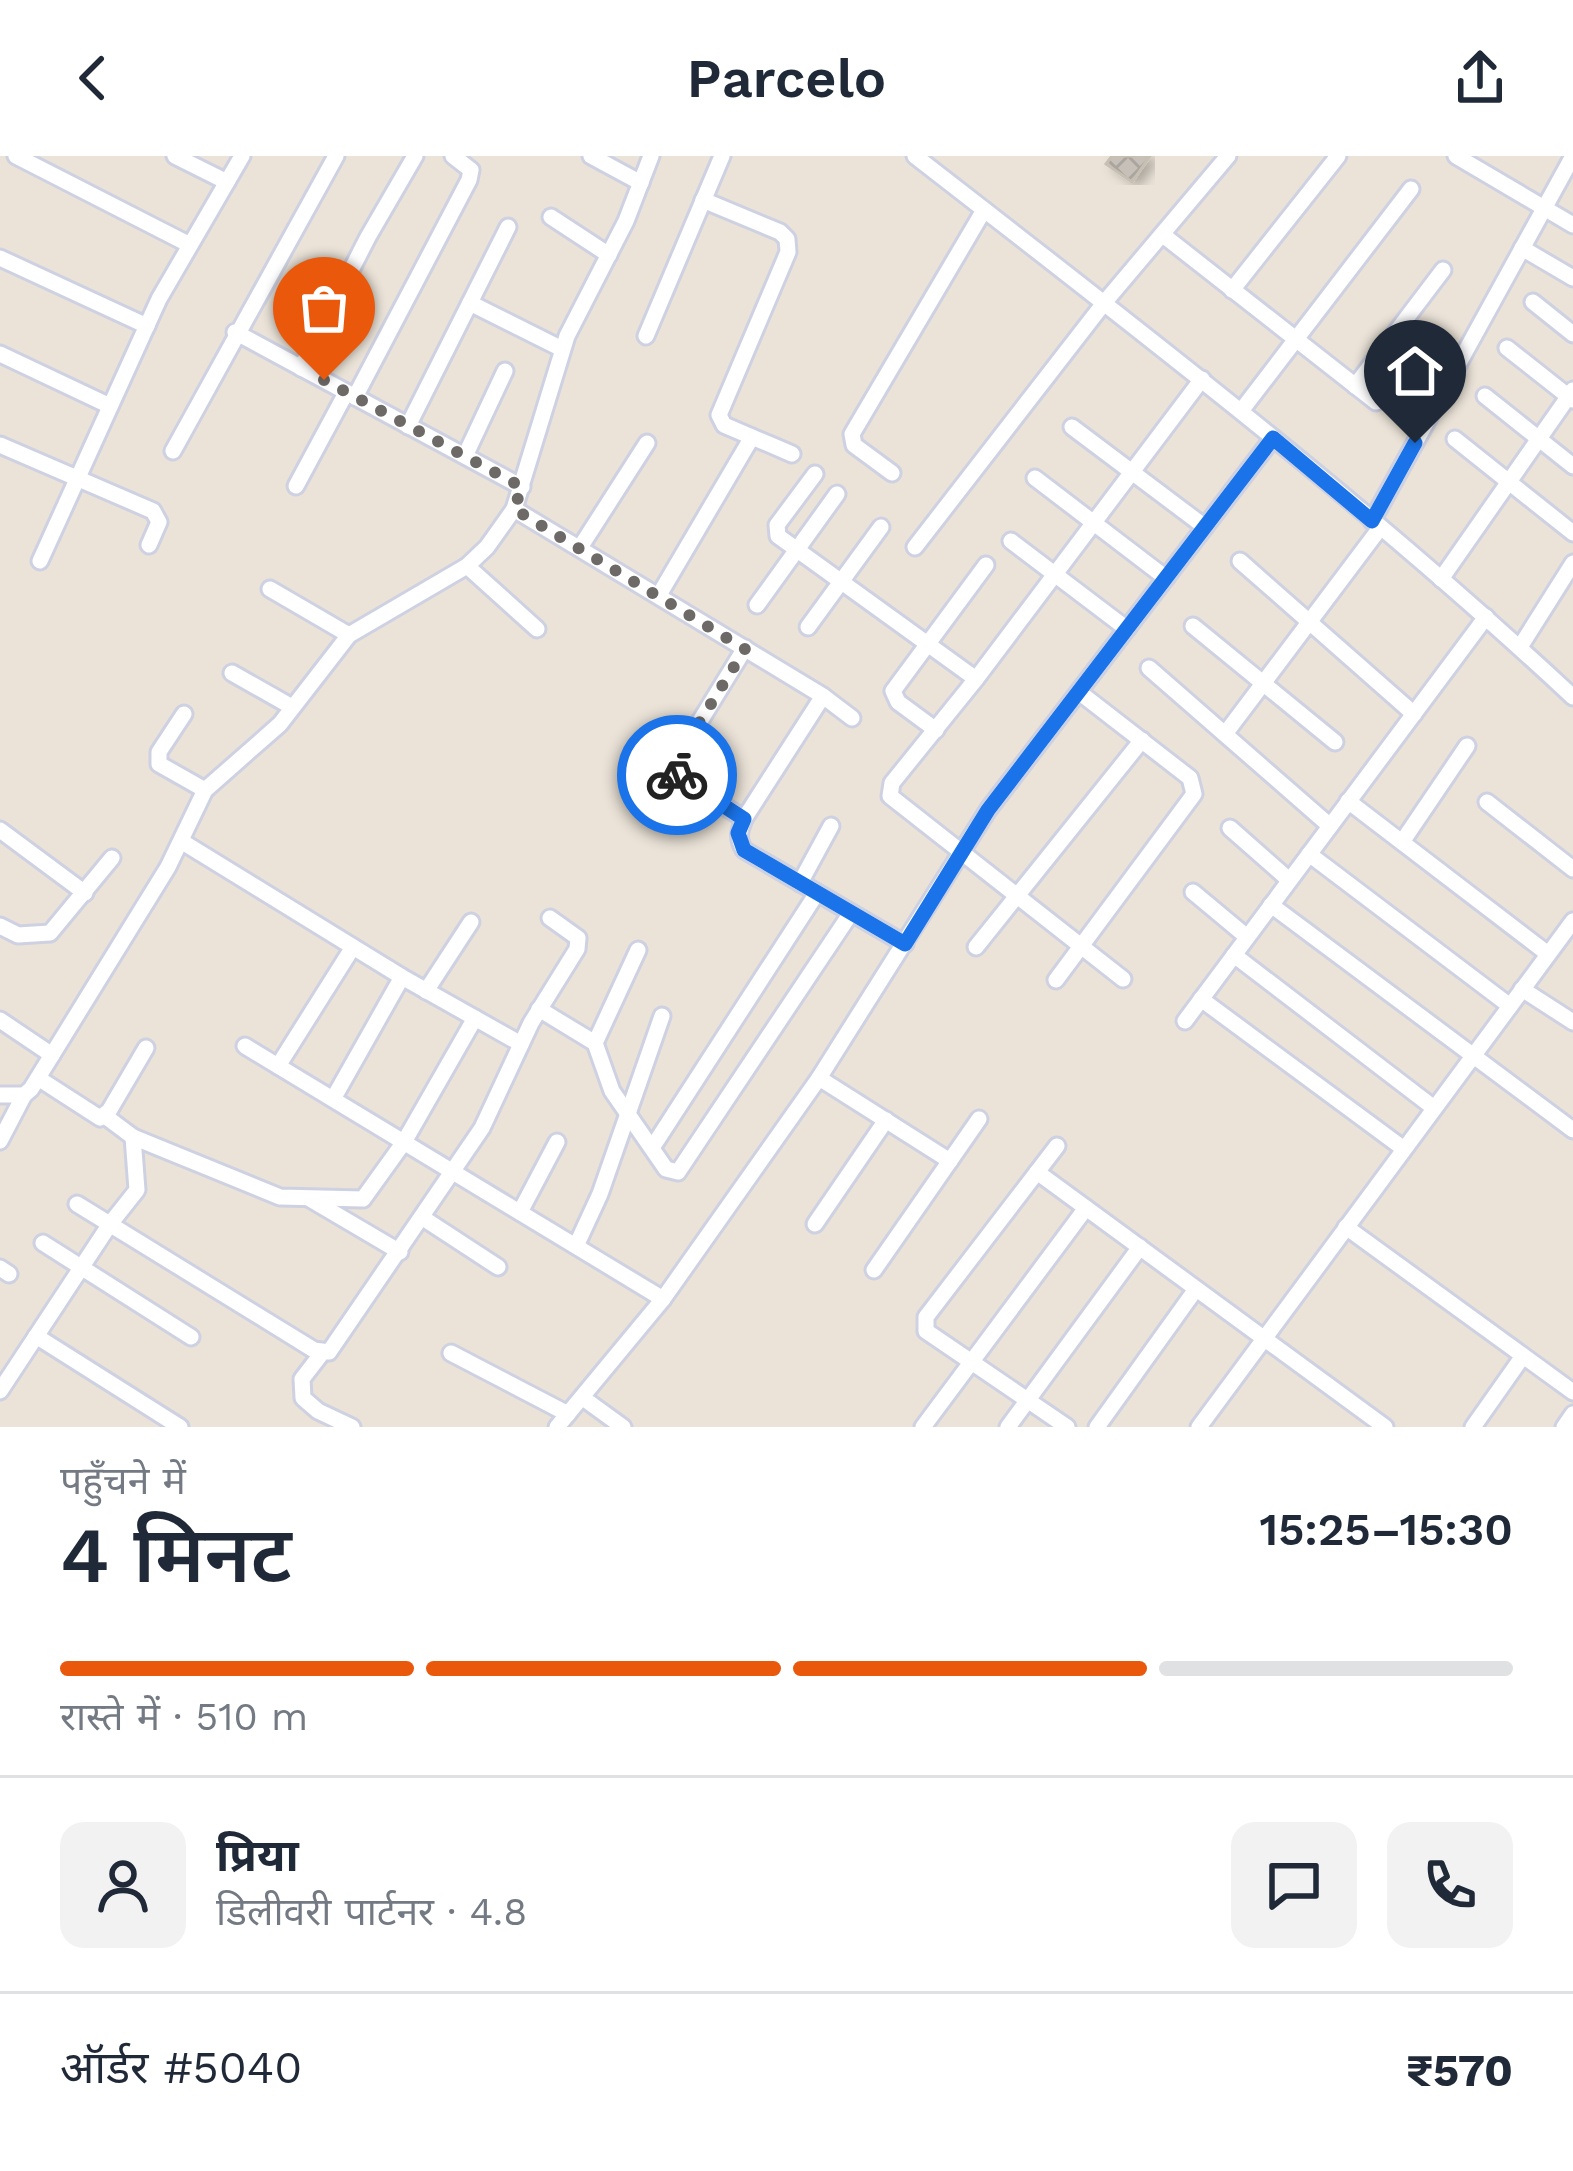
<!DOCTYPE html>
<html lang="hi">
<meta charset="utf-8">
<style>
:root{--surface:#fff;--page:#f2f2f3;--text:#1f2937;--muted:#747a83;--line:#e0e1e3;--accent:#ea580c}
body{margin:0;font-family:"Work Sans","Noto Sans Devanagari",sans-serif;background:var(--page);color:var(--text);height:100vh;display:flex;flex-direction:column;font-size:45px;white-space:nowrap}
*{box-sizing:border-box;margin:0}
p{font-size:39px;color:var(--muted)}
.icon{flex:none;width:66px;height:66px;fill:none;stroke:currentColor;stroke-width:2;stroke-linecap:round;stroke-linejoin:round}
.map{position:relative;height:1271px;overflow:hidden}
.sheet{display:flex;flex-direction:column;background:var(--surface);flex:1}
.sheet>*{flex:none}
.pin{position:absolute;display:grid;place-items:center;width:102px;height:102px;color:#fff;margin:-123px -51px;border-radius:50% 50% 50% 0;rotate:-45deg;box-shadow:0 0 12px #0007}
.pin .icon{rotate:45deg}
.courier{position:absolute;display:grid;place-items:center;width:120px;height:120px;margin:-60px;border:9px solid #1a73e8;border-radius:50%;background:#fff;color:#222;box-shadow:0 3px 15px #0007}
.summary em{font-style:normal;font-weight:600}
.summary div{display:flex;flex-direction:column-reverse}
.summary{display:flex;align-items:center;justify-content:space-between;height:204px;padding:0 60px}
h1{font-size:78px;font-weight:600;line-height:90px}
.bar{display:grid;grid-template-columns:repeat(4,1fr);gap:18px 12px;align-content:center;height:144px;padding:0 60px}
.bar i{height:15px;border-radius:9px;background:var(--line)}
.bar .on{background:var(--accent)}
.bar p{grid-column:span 4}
.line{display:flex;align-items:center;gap:30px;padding:0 60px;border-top:3px solid var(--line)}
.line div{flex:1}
.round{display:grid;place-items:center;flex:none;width:126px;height:126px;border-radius:24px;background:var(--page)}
header{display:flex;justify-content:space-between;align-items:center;height:156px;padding:0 60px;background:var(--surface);font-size:54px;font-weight:600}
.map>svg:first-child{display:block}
</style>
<header><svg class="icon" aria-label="back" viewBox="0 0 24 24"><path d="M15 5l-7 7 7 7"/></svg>Parcelo<svg class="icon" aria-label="share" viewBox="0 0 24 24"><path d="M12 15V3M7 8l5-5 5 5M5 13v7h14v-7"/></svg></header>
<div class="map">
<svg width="1573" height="1271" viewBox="0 0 1573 1271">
<defs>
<pattern id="building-cross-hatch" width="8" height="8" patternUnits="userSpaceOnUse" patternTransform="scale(3)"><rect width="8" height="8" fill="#c6c0b8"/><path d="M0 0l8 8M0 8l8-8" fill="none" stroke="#aaa59e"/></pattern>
<filter id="shadow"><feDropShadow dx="7" dy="4" stdDeviation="6" flood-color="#0004"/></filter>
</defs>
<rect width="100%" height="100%" fill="#ebe3d8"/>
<path fill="url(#building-cross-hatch)" stroke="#c6bfb2" stroke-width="3" filter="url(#shadow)" d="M1112,0H1150L1132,26L1106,8Z"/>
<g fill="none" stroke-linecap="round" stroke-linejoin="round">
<g stroke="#ced1e2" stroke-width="21">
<g id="street">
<path d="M16,0L190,89"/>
<path d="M175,0L227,26"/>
<path d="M591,0L641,27"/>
<path d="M915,0C1139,174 1365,347 1573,541"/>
<path d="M1456,0L1573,69"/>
<path d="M703,44L780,76L787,83L788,96L719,259L724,269L792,298"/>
<path d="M551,61L609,99"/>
<path d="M1163,79L1376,246"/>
<path d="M1522,92L1573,122"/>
<path d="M0,102L147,170"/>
<path d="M1232,134L1338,0"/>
<path d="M1533,146L1573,178"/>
<path d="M470,147L562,193"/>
<path d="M235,176L522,331"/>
<path d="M646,180L722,0"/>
<path d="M1507,192L1573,244"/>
<path d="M0,198L110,250"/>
<path d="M301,212L368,81L415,0"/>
<path d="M1355,230L1443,114"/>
<path d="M1485,240L1573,310"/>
<path d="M355,241L469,24L471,14L453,0"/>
<path d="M1241,255L1411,33"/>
<path d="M408,270L508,71"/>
<path d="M1072,271L1205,371"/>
<path d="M1455,283L1573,377"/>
<path d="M0,289L153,355L159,366L149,389"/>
<path d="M173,295L336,0"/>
<path d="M465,300L505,215"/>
<path d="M892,317L854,289L852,278L984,54"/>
<path d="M815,318L777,369L778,380L976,523L1202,223"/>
<path d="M1035,322L1166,422"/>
<path d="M296,330L346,237"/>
<path d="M514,353L823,540L744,663C739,676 737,682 744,694L905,788"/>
<path d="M1372,365L1573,0"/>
<path d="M1011,385L1127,473"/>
<path d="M581,390L647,287"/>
<path d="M915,391L1104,147L1228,0"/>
<path d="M40,405L159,143L242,0"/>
<path d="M1240,405L1414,558"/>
<path d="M467,410L537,473"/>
<path d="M1441,423L1573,234"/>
<path d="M270,433L349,479"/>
<path d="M659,439L752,281"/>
<path d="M757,449L837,338"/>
<path d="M1193,470L1335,586"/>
<path d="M808,471L881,371"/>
<path d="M1520,491L1573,407"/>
<path d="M1149,512L1330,670"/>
<path d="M232,517L292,551"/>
<path d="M976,523L892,627L890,640L1123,823"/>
<path d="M823,540L852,562"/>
<path d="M184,558L159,596V608L205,634"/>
<path d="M936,574L898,546L893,535L986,409"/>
<path d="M1225,578L1380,372"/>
<path d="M670,614L744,663"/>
<path d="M654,640L745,492"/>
<path d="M1348,645L1548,798"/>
<path d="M1487,646L1573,713"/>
<path d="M1230,672L1289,724"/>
<path d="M0,674L85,737"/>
<path d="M181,685L402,821L521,888"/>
<path d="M1402,686L1467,590"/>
<path d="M1309,698L1510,850"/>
<path d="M800,727L831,670"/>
<path d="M1193,736L1247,781"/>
<path d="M1271,749L1573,974"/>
<path d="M0,770L18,779L50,777L112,702"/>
<path d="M976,791L1142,584"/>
<path d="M1234,799L1434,952"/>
<path d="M1056,824L1194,638L1190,622L1079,536"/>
<path d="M1522,833L1573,866"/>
<path d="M426,835L471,766"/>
<path d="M1201,843L1404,993"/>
<path d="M539,853L595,887L612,935L666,1013L678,1016L851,757"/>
<path d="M0,864L52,899"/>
<path d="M1185,865L1486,461"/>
<path d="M595,887L638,794"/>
<path d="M245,890L663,1143"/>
<path d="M278,910L353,791"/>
<path d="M38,922L100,962L109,955L146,892"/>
<path d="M819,922L950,1005"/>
<path d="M0,939H24L31,933L168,711L205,634L280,568L349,479L467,410L487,391L514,353L567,180L626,65L651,0"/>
<path d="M333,943L402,821"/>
<path d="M133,981L280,1041L363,1043L404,986L475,862"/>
<path d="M0,985L24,939"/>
<path d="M1057,990L926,1161V1175L1067,1271"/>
<path d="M652,992L817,737"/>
<path d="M1037,1016L1385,1271"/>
<path d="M310,1043L400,1096"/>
<path d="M77,1048L314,1194L329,1196L482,972L531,867L577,793L578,782L550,762"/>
<path d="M520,1056L557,986"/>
<path d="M423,1062L498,1111"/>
<path d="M815,1068L886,964"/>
<path d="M1346,1071L1573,1236"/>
<path d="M43,1087L191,1181"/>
<path d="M576,1090L600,1038L662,860"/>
<path d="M0,1112L9,1118"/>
<path d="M874,1114L979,963"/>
<path d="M36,1180L180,1271"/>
<path d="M322,1197L302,1223L303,1242L318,1255L352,1271"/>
<path d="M451,1197L568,1258"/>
<path d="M0,1235L110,1068L137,1034L133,981L105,960"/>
<path d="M583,1242L623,1271"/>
<path d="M557,1271L663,1143L819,922L988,654L1273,282"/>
<path d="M923,1271L1086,1052"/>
<path d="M1008,1271L1140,1091"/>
<path d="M1097,1271L1196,1133"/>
<path d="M1199,1271L1573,765"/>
<path d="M1473,1271L1523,1200"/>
<path d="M1564,1271L1573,1258"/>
</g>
</g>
<use href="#street" stroke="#fff" stroke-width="15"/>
</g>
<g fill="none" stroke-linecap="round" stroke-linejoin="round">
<path stroke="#6c6966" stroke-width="12" stroke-dasharray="0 21.6" d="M324,224L522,331L514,353L745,493L670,614L677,619"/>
<path stroke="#1a73e8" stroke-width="15" d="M677,619L744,663L738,677L744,694L905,788L988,654L1273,282L1372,365L1415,287"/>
</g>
</svg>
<div class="pin" style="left:324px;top:224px;background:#ea580c"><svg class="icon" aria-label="bag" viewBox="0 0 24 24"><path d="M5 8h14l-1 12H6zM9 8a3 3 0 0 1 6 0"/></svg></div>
<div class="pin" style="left:1415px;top:287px;background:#1f2937"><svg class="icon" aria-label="home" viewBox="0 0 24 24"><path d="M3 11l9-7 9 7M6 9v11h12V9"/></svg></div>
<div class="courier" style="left:677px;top:619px"><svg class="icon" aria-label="bike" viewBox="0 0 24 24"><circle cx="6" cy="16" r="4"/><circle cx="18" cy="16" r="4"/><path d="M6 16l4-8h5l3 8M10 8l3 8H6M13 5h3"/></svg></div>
</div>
<section class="sheet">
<div class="summary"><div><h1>4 मिनट</h1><p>पहुँचने में</p></div><em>15:25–15:30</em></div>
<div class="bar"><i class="on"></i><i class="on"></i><i class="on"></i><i></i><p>रास्ते में · 510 m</p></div>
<div class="line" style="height:216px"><a class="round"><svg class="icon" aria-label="person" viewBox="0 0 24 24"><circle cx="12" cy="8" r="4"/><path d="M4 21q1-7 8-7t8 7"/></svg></a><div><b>प्रिया</b><p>डिलीवरी पार्टनर · 4.8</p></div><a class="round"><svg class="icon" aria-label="chat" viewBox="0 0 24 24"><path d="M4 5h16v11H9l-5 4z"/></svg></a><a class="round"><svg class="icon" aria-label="phone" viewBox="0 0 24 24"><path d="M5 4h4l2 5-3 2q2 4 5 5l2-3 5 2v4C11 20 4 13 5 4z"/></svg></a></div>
<div class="line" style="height:156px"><div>ऑर्डर #5040</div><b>₹570</b></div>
</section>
